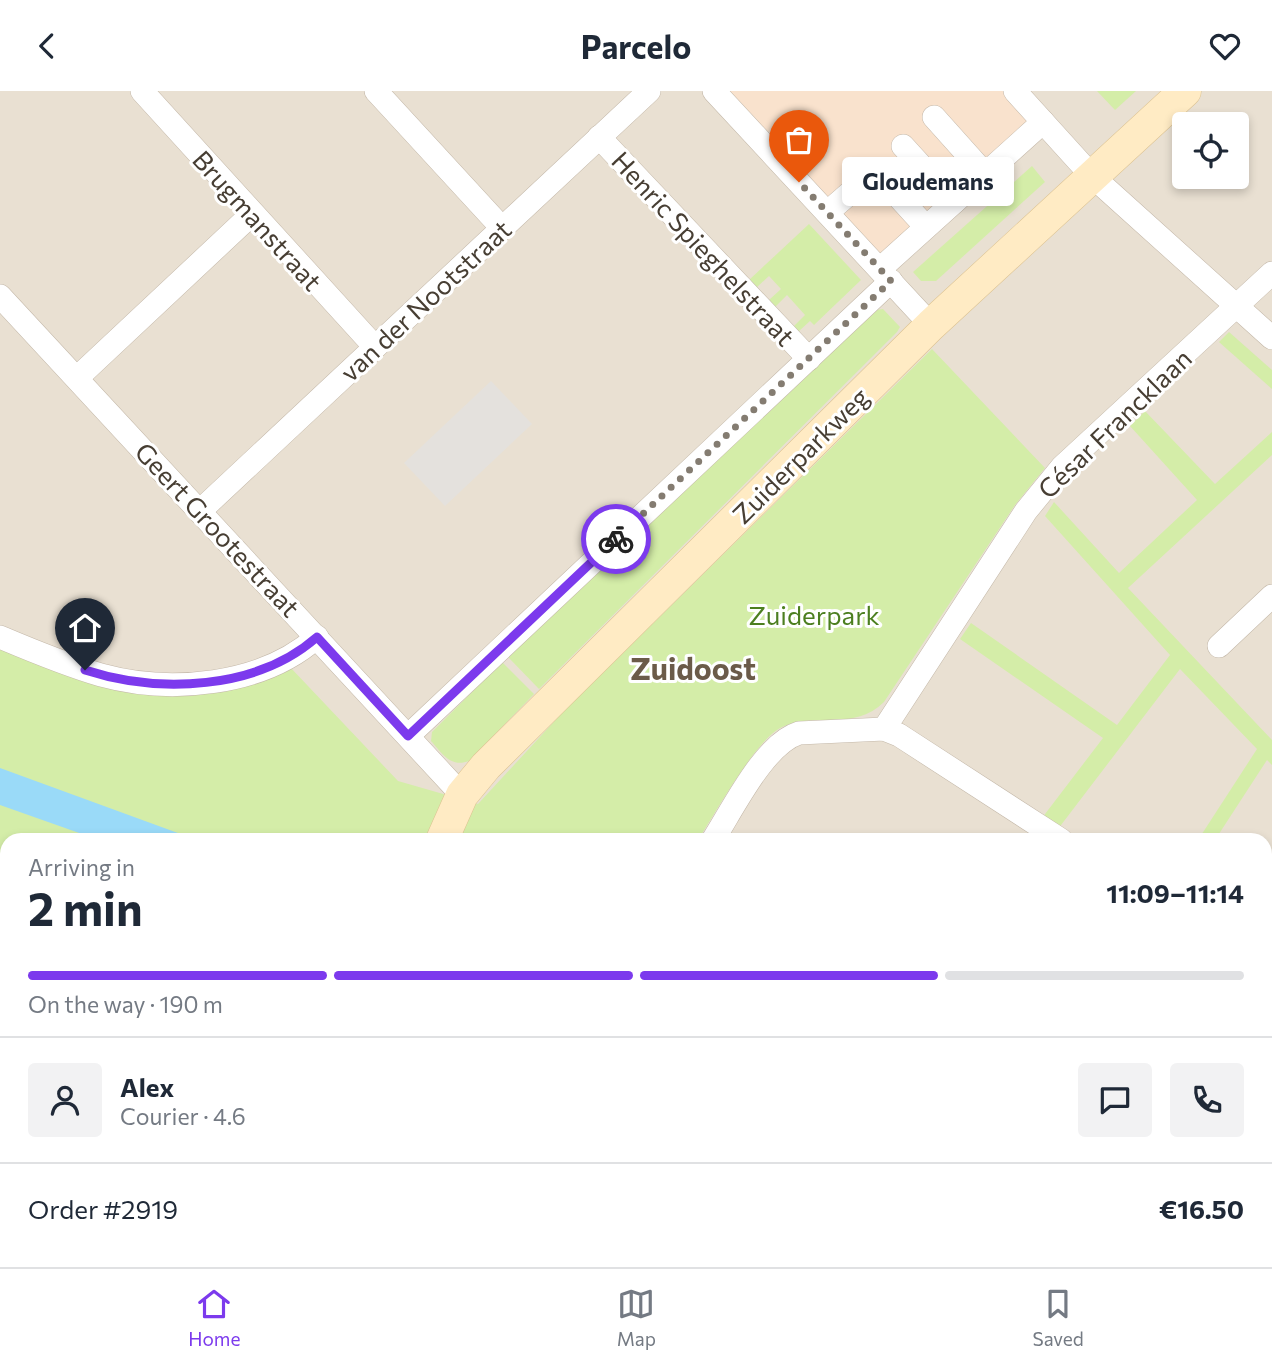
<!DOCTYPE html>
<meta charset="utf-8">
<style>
:root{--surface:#fff;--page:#f2f2f3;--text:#1f2937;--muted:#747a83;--line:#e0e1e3;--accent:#7c3aed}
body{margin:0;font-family:Commissioner,sans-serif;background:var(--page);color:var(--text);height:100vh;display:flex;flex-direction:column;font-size:26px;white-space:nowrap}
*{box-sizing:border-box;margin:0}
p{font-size:23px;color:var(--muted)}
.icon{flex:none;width:38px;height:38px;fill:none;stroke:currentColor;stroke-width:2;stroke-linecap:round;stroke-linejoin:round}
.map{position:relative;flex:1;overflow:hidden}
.sheet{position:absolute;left:0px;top:742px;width:1272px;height:434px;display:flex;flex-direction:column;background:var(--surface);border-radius:21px 21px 0 0;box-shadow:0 4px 10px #0003}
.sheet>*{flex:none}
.tools{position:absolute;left:1172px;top:21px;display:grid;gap:14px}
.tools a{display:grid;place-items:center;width:77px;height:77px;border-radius:7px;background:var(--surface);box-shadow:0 4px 10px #0003;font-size:35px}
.pin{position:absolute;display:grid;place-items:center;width:60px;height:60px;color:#fff;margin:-72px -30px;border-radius:50% 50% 50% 0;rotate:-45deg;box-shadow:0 0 7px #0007}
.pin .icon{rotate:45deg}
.courier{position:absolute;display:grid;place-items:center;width:70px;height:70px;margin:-35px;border:5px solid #7c3aed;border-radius:50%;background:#fff;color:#222;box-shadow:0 2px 9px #0007}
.bubble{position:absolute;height:49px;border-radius:7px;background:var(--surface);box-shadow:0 4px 10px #0003;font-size:23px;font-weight:700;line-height:49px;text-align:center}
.summary em{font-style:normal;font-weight:700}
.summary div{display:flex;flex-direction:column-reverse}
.summary{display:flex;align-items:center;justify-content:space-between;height:119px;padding:0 28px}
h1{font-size:46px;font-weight:700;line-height:52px}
.bar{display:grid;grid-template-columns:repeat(4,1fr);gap:10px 7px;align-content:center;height:84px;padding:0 28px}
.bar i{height:9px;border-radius:5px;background:var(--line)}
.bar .current{background:var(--accent)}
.bar p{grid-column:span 4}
.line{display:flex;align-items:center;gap:18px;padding:0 28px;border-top:2px solid var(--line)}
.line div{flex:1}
.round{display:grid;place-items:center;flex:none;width:74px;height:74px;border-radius:7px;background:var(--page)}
header{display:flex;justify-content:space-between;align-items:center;height:91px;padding:0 28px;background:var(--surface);font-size:32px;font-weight:700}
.menu{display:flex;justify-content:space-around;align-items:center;height:98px;border-top:2px solid var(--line);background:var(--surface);font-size:19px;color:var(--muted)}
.menu a{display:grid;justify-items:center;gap:4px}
.menu .current{color:var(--accent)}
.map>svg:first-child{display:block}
</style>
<header><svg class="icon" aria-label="back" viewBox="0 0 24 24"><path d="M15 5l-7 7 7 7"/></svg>Parcelo<svg class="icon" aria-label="heart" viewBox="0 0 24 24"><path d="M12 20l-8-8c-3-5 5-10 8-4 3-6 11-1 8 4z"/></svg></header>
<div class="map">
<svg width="1272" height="1176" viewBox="0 0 1272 1176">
<rect width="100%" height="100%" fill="#f4eee4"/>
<path fill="#e9e0d2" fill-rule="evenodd" d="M0,0H1272V1176H0ZM1185,33H1237V86H1185ZM7,749H1265V1169H7Z"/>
<path fill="#f9e2cd" d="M714,0H1015L1043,31L880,178Z"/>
<g fill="#d4eda8">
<path d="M1097,0H1136L1115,19Z"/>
<path d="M1032,75L1045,91L936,190H921L913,181Z"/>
<path d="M809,133L861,189L814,234L810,230L798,241L793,236L805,224L787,204L775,216L769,209L781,198L769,185L756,197L749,189Z"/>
<path d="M883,218L900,236L897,241L539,598L508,566L876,219Z"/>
<path d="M1229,241L1272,279V298L1219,251Z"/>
<path d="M932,258L1045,377L1015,414L884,611C854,641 817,620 782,636C756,648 715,723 698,749H7V1169H274L272,1176H0V556L111,595L290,576L398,690L478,713L562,622Z"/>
<path d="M1145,320L1215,393L1272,341V364L1128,497L1272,649V674L1267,669L1215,749H1198L1257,658L1180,578L1058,738L1042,727L1103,647L960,548L971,532L1117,634L1170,564L1045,425L1054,411L1119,482L1197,409L1130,335Z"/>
<path d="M502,571L534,603L469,670C450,677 442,662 431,650L432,641Z"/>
<path d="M1272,835V898L1265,892V842Z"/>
<path d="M343,1169H459L476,1176H362Z"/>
</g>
<path fill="#e4e1dd" d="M491,290L532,333L445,415L404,372Z"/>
<path fill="#9adaf8" d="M0,677L197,749H99L0,714Z"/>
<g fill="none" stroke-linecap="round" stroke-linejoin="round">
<g stroke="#c4b8a9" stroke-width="24">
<g id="street">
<path d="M142,0L375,256"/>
<path d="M376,0L502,137"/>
<path d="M714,0L931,234"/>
<path d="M1015,0L1092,85L1272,247"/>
<path d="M934,26L985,83"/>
<path d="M599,46L809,268"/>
<path d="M903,55L954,111"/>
<path d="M828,121L875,80L926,136"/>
<path d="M880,178L1043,31"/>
<path d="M0,205L462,704"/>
<path d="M77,287L252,123"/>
<path d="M201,419L649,0"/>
<path d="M0,546C33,560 67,574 101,584C170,603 262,595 317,546"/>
<path d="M1219,555L1272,505"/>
<path d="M884,638L1026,420L1062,376L1272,182"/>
<path d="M408,645L891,190"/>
<path d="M713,749C733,718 764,653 799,642L884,638L899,644L1061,749"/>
<path d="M1265,907L1272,915"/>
<path d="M1265,985L1272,978"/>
<path d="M1071,1176L1078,1169"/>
</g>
</g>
<g stroke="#dcc291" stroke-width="33">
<g id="secondary">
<path d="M442,749L462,704L486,675L931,234L1185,0"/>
<path d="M288,1176L290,1169"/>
</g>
</g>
<use href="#street" stroke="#fff" stroke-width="23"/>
<use href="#secondary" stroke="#ffebc4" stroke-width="32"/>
</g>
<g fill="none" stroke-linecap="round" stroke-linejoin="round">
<path stroke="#847c71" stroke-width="7" stroke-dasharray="0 12.6" d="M616,448L891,190L799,91"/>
<path stroke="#7c3aed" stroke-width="9" d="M85,579C159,603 257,599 317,546L408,645L616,448"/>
</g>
<g text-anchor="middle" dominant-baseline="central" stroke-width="6" stroke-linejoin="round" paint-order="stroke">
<g font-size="26" fill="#473e33" stroke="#fff">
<text transform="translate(258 129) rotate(48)">Brugmanstraat</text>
<text transform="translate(704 157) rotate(47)">Henric Spieghelstraat</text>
<text transform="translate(425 209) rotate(-43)">van der Nootstraat</text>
<text transform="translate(1114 332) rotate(-44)">César Francklaan</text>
<text transform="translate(800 364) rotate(-45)">Zuiderparkweg</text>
<text transform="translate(218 438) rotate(47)">Geert Grootestraat</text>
</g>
<g font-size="26" fill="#4c7f20" stroke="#fff">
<text x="814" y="523">Zuiderpark</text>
</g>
<g font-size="30" font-weight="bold" fill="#6b5b49" stroke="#fff">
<text x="693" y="576">Zuidoost</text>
</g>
</g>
</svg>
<div class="tools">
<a><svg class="icon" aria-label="locate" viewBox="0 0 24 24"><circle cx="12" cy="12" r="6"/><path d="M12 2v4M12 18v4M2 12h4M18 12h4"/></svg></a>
</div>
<div class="pin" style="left:799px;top:91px;background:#ea580c"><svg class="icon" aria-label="bag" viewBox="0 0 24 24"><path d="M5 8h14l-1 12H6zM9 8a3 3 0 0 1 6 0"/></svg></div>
<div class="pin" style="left:85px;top:579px;background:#1f2937"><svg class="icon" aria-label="home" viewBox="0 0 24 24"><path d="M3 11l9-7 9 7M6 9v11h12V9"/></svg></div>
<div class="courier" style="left:616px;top:448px"><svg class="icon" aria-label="bike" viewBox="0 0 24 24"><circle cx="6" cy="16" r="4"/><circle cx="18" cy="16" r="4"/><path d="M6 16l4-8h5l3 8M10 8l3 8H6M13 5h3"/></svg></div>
<div class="bubble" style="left:842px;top:66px;width:172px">Gloudemans</div>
<section class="sheet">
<div class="summary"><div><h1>2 min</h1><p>Arriving in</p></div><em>11:09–11:14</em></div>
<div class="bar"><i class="current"></i><i class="current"></i><i class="current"></i><i></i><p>On the way · 190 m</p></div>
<div class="line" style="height:126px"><a class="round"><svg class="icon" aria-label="person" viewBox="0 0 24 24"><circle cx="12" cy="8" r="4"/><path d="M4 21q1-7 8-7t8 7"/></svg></a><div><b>Alex</b><p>Courier · 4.6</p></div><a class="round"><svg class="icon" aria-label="chat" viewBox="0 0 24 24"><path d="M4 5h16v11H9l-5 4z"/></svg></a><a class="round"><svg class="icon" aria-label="phone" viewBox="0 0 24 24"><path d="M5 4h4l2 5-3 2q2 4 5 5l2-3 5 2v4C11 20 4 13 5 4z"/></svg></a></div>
<div class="line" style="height:91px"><div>Order #2919</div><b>€16.50</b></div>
</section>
</div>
<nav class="menu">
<a class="current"><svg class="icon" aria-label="home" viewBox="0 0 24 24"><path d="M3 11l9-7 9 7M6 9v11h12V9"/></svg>Home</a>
<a><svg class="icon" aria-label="map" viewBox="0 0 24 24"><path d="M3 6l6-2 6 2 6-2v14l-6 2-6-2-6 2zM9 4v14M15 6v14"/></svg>Map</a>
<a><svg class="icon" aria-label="saved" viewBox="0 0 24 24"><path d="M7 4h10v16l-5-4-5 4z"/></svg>Saved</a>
</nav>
